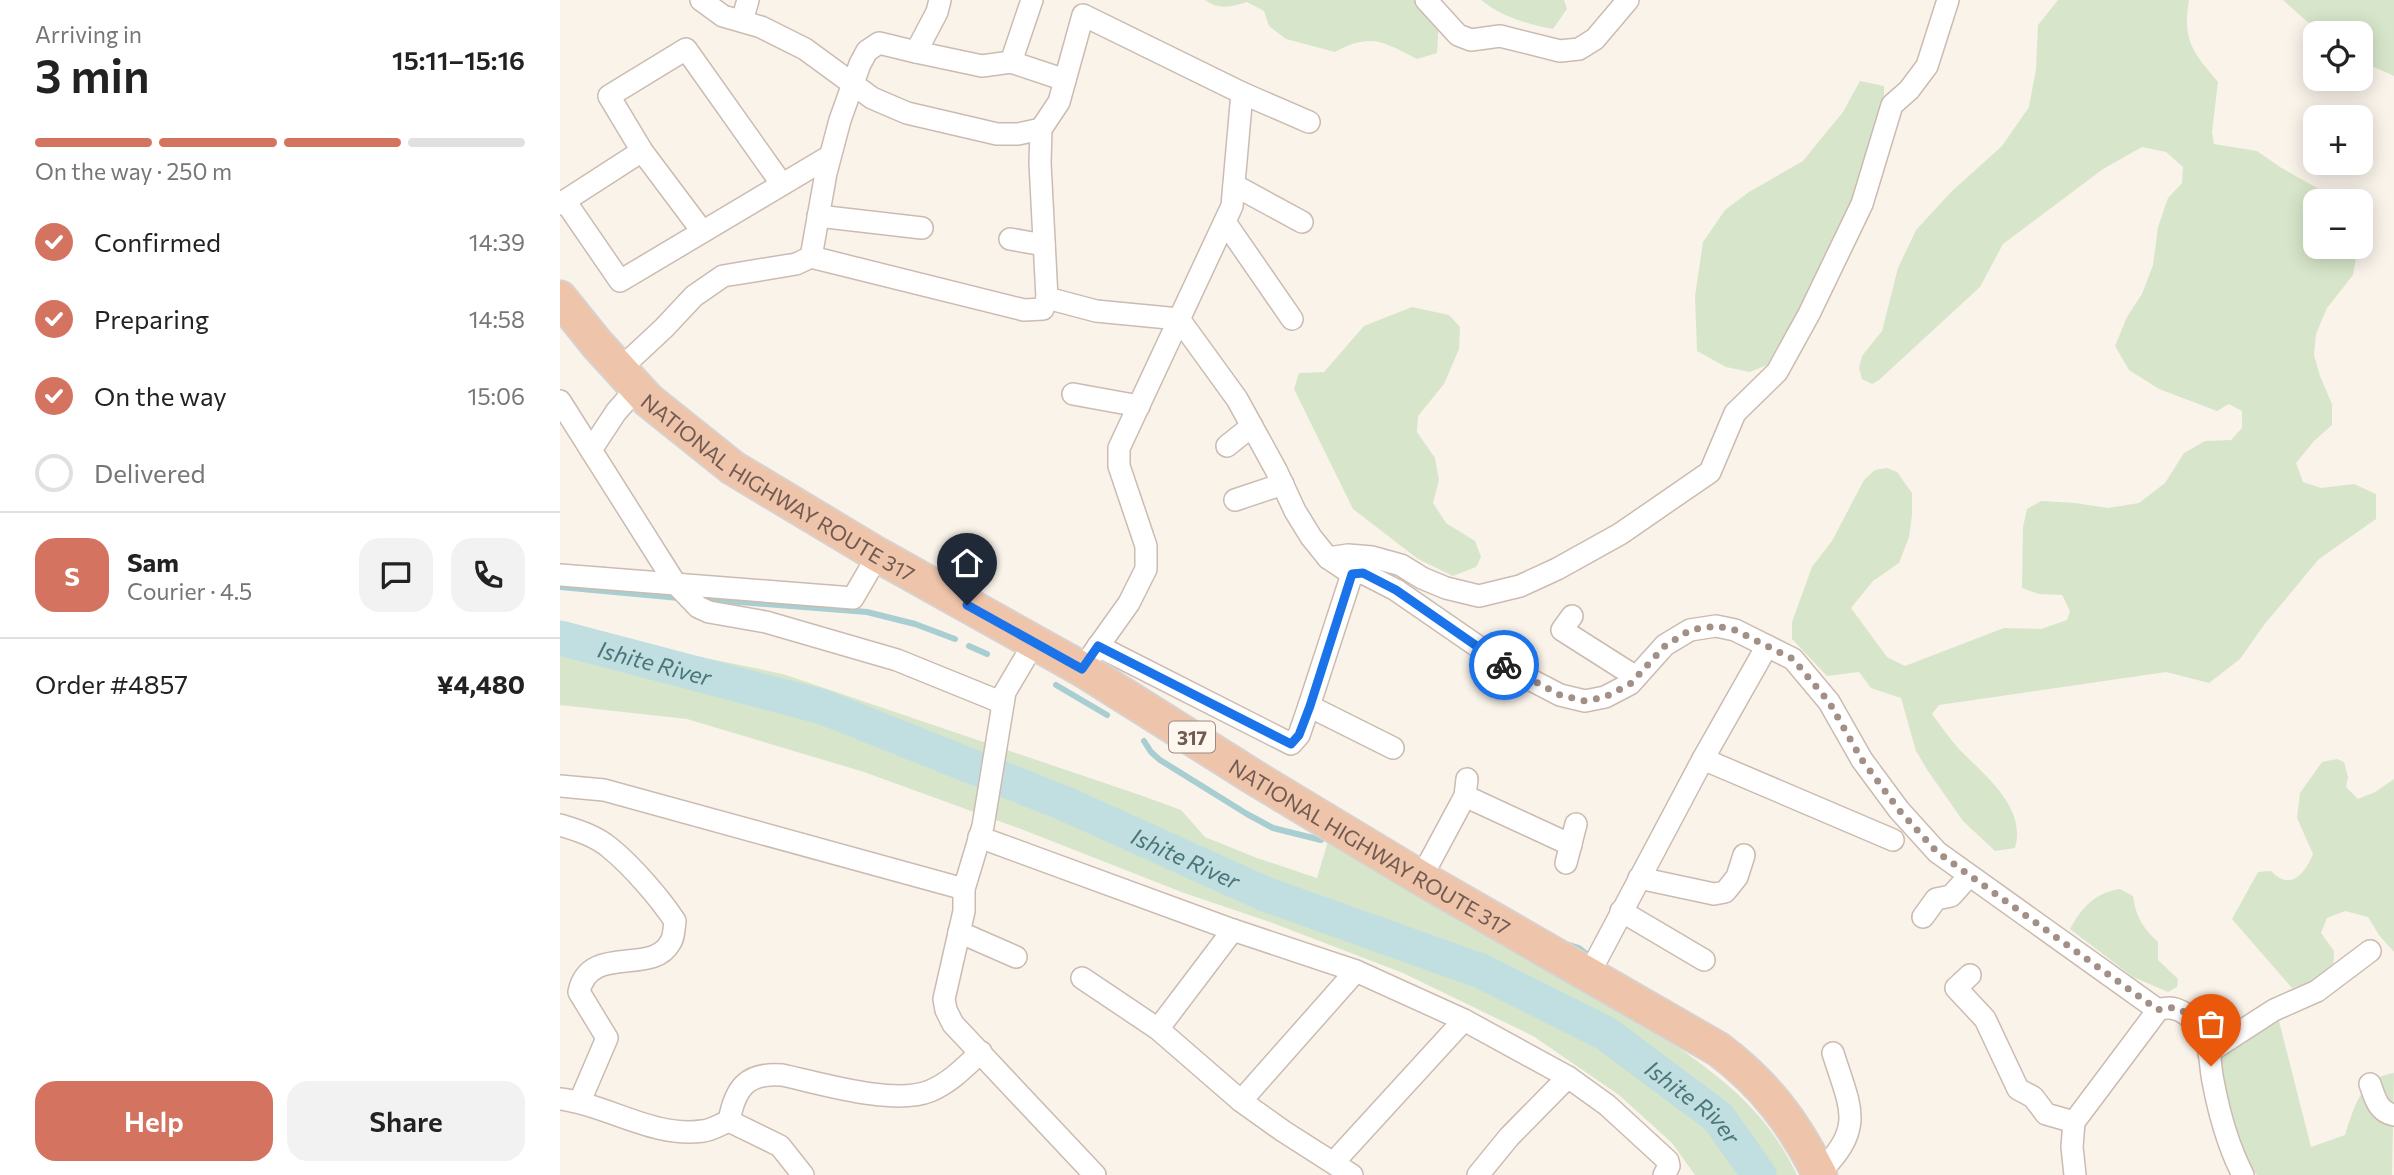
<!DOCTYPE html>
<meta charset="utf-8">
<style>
:root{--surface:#fff;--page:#f2f2f2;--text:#222;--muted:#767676;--line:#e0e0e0;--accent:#d37360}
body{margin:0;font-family:Commissioner,sans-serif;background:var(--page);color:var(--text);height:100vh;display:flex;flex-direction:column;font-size:26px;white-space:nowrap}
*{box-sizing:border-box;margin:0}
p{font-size:23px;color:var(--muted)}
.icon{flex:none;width:38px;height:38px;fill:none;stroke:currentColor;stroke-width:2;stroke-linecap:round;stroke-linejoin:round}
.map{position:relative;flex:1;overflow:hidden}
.drawer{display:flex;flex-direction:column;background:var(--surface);width:560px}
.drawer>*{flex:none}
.controls{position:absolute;left:1743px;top:21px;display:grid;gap:14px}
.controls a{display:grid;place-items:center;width:70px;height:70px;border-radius:14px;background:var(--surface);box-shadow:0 4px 18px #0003;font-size:35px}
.pin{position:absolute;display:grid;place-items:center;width:60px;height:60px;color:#fff;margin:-72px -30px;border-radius:50% 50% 50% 0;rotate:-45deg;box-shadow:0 0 7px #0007}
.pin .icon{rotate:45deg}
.courier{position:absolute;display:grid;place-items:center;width:70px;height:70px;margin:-35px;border:5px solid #1a73e8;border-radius:50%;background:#fff;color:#222;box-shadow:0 2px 9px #0007}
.overview em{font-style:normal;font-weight:600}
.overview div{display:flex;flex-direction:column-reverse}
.overview{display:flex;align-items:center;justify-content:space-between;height:119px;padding:0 35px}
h1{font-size:46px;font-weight:600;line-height:52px}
.bar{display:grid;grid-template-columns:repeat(4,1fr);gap:10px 7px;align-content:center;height:84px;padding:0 35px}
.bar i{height:9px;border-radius:5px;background:var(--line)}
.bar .active{background:var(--accent)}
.bar p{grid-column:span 4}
.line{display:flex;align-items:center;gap:18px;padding:0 35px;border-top:2px solid var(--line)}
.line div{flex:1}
.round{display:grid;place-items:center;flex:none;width:74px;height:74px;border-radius:21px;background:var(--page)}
ol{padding:0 35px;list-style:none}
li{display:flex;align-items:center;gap:21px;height:77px}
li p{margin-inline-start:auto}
li .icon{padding:7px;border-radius:50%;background:var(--accent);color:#fff;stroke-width:4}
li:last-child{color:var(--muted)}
li i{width:38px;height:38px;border:4px solid var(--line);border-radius:50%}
.cta{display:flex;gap:14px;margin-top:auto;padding:14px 35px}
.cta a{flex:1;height:80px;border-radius:21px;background:var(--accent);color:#fff;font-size:28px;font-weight:600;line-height:80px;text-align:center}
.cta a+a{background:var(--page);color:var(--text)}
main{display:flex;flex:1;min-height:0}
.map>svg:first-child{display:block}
</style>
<main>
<section class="drawer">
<div class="overview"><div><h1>3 min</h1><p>Arriving in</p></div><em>15:11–15:16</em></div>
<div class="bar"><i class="active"></i><i class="active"></i><i class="active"></i><i></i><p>On the way · 250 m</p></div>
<ol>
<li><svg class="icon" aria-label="check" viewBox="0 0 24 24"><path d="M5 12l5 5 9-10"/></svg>Confirmed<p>14:39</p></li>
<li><svg class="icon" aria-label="check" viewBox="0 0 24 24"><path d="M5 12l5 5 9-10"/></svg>Preparing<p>14:58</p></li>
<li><svg class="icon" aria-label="check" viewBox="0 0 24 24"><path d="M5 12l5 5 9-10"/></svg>On the way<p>15:06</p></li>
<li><i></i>Delivered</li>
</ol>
<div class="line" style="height:126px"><b class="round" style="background:var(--accent);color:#fff">S</b><div><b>Sam</b><p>Courier · 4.5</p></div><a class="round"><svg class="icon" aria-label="chat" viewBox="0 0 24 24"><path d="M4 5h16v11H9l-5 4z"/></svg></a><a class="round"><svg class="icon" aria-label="phone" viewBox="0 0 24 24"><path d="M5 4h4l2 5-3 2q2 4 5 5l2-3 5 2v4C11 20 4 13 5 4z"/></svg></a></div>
<div class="line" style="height:91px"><div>Order #4857</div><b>¥4,480</b></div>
<div class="cta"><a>Help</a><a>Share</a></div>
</section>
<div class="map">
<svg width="1834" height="1175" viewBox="0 0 1834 1175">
<rect width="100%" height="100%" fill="#faf3ea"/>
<g fill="#d7e6ca">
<path d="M645,0H880L877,53L857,59C824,42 811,32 775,52L726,39L709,26L704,11L687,2C671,7 659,10 645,0Z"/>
<path d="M921,0H1004L1007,9L993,29C967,24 942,17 921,0Z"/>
<path d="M1498,0H1629C1622,41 1633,52 1658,82L1652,132L1654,144L1697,151L1720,167L1780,201H1755V247H1798L1793,275L1767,308L1756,334L1754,355L1760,376L1772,404V425L1754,441L1736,463L1743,482L1761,488L1794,484L1816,494V519L1759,559L1704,625L1680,659L1649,683L1606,672L1379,705L1372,714C1381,726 1389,738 1399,749C1424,775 1467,807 1455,848L1435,851L1403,821L1368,771L1356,751L1341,698L1311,688L1299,672L1267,676L1232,639V622L1252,567L1272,541L1304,480L1315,470L1327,468L1337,472L1352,493V515L1349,537L1339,563L1313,581L1291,608L1327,657L1345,666L1444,628L1481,629L1507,620L1510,611L1502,595L1479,594L1462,588L1463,527L1467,509L1481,501L1515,503L1548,508L1579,503L1605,483L1624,453L1645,441L1671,440L1682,428V411L1669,404L1657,411L1599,389L1569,370L1555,346L1567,317L1582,294L1593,265L1598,227L1608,198L1622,183L1623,167L1606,152L1582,147L1543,169L1443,244L1420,287L1319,380L1312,384L1302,379L1299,368L1302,356L1322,331L1338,268L1356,230L1392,191L1442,146L1469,107L1476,69L1478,25Z"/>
<path d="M1723,0H1834V76L1801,61V33H1760Z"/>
<path d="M1300,81L1324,86V103L1293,199L1242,304L1207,365L1190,372L1166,367L1137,351L1135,296L1143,242L1165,210L1189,192L1243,161L1283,112Z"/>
<path d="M852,307L889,315L900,327L899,349L884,384L858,416L857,432L875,458L879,480L873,503L886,523L915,541L921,557L916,567L893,576L858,559L793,509L734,389L739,373L764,372L804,326Z"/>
<path d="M0,621L111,651L223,674L580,795L621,810L645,837L697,858L757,878L768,841L1119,1048C1171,1085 1209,1116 1237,1175H1135L1112,1143L1059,1095L973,1036L843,973L710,922L624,893L461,829L304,772L127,719L0,705Z"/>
<path d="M1777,759L1784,762L1788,777L1786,787L1798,799L1815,792L1834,779V952L1819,935L1808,917L1785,911L1767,918L1761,933L1774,951L1773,974L1732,988L1672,919L1698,872L1711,871C1731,892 1745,873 1753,854L1737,818L1740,793L1762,762Z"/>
<path d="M1560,889L1573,896C1576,917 1583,928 1598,942V960L1618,979L1617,987L1608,992L1573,977L1510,929C1522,907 1535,893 1560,889Z"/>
<path d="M1719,1021L1751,1147L1785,1135C1794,1108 1801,1077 1834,1073L1832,1175H1697C1669,1145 1667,1094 1660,1055Z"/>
</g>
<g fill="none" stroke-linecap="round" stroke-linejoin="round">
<g stroke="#a8ced2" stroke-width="6">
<path d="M0,587L119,598"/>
<path d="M141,599L307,612L355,624L395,639"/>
<path d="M409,646L427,654"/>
<path d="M496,685L547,715"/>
<path d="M584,741L591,752L600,760L687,814L713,828L761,840"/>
<path d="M1006,944L1019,948L1029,956"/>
</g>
<path stroke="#c1dee1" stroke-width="35" id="s1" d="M0,638L263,707L508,805L705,894L921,971L1045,1033L1158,1117L1199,1175"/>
<g stroke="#cbbbb1" stroke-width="24">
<g id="minor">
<path d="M141,0L163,16L201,27L245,49L312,98L347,113L437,134H458L481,129"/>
<path d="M866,0L898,35L911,40L940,36L1000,51L1019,49L1035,39L1068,0"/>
<path d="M182,21L188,0"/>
<path d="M356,52L422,66L451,62L505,80"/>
<path d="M451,62L472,0"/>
<path d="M682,93L749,122"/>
<path d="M674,185L742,222"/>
<path d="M5,201L60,281L270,156"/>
<path d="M0,204L82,151"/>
<path d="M258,216L362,228"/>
<path d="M665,222L732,319"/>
<path d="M142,231L82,151L49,96L126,49L221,183"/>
<path d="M450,239L484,245"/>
<path d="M251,257L266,173L280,120L300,64L307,51L319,43L356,52L377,12L380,0"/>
<path d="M487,298L480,163L481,129L499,102L523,15L682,93L672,206L559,448V466L586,546V569L569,603L522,669"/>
<path d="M60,369L104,328L134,296L163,276L236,264L251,257L464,310L483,309L487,298L536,311L619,319L677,399L716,470L735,511L751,537L768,558L792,574L803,573L836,590L952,670L1000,695L1025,701L1045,697L1070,684L1105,645L1130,630L1156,626L1175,630L1233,659L1269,702L1302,760L1339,810L1377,852L1598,1010"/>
<path d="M513,394L579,406"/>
<path d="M0,401L115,583L138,607L149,612L206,622L337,660L443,703"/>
<path d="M667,446L692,426"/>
<path d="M31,450L56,412L77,388"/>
<path d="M675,500L723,484"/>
<path d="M768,558L788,555L812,557L841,565L862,578L886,588L919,596L960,586L997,569L1060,534L1150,472L1175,413L1217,372L1249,314L1302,204L1332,105L1349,90L1367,66L1388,0"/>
<path d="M0,575L293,598L318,555"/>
<path d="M1012,616L1002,630L1076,677"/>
<path d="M474,643L445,692L423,826L404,889V911L384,999L386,1010L393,1024L535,1175"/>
<path d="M538,646L731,744L739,735L749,706L792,574"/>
<path d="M749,706L833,748"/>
<path d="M1143,759L1333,840"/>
<path d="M0,786L44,790L404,889"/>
<path d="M905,796L1011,845"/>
<path d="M0,825C17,830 36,836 50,848C72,866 99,897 115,921C114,928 114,938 110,943C92,976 29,943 19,992L47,1038L20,1101"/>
<path d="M419,837L673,930L796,971L904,1020L1008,1077L1047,1105L1108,1161L1109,1166L1104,1175"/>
<path d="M1006,863L1016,824"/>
<path d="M861,878L905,796L907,779"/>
<path d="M1079,878L1154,894L1165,892L1177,877L1184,855"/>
<path d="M1061,911L1144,960"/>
<path d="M1363,917L1376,899L1391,896L1409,876"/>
<path d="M399,932L456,957"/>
<path d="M1029,974L1143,759L1207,646"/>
<path d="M1410,975L1396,988L1425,1019L1458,1089L1473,1097L1486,1114L1514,1122"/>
<path d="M522,978L598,1029L681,1101L723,1131L792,1175"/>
<path d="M598,1029L673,930"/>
<path d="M1649,1052L1714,1010L1757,991L1810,951"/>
<path d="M1810,1084C1815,1098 1818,1112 1834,1115"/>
<path d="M0,1099C48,1105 93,1138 143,1131C152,1130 161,1124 169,1121L220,1146L243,1175"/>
<path d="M681,1101L796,971"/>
<path d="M169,1121C175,1089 186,1072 222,1075C260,1083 334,1106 370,1091C390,1083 406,1066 421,1052"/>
<path d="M774,1162L904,1020"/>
<path d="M1259,1173C1306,1127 1290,1108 1273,1053"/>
<path d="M918,1175L949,1137L1008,1077"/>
<path d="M1515,1175L1512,1147L1514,1122L1598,1010C1619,1002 1636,1020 1645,1038C1651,1051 1650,1067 1653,1081C1659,1113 1668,1146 1683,1175"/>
</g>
</g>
<g stroke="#d8d1ce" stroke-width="37">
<g id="trunk">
<path id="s2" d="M0,298L37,344L88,400L173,468L318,555L522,669L695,778L861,878L1158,1049C1205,1084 1234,1123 1260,1175"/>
</g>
</g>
<use href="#minor" stroke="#fff" stroke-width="21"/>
<use href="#trunk" stroke="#eec4aa" stroke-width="33"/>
</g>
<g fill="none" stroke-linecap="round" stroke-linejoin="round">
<path stroke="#a29087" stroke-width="7" stroke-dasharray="0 12.6" d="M944,665L1000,695L1025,701L1045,697L1070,684L1105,646L1130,630L1156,626L1175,630L1233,659L1269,702L1302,760L1339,810L1377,852L1598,1010C1631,997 1648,1041 1651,1066"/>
<path stroke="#1a73e8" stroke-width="9" d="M407,605L522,669L538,646L731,744L739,735L750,706L792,574L803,573L836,590L944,665"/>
</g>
<g text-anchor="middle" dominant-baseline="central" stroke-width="5" stroke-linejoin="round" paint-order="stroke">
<rect fill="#fdf7f0" stroke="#9c8981" stroke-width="2" x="609" y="721.5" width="46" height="31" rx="5"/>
<g font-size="19" font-weight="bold" fill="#725a51">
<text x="632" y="737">317</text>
</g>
<g font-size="21" fill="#725a51" stroke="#fdf7f0">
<text stroke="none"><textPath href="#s2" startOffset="292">NATIONAL HIGHWAY ROUTE 317</textPath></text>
<text stroke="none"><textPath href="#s2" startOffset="985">NATIONAL HIGHWAY ROUTE 317</textPath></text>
</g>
<g font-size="23" font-style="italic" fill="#4a767b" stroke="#fdf7f0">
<text stroke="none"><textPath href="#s1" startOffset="98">Ishite River</textPath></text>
<text stroke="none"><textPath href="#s1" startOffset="665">Ishite River</textPath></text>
<text stroke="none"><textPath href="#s1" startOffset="1232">Ishite River</textPath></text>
</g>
</g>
</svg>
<div class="controls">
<a><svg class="icon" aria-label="locate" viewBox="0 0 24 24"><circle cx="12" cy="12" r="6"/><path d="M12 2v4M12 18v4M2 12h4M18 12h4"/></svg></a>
<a>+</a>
<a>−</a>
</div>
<div class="pin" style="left:1651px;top:1066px;background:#ea580c"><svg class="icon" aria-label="bag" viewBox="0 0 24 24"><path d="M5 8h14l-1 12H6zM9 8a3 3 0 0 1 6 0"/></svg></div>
<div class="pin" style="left:407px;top:605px;background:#1f2937"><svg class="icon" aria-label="home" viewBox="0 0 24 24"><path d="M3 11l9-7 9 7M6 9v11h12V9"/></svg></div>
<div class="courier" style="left:944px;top:665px"><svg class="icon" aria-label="bike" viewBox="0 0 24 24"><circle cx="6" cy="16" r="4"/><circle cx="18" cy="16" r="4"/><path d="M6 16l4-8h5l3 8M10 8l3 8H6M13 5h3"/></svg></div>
</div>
</main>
